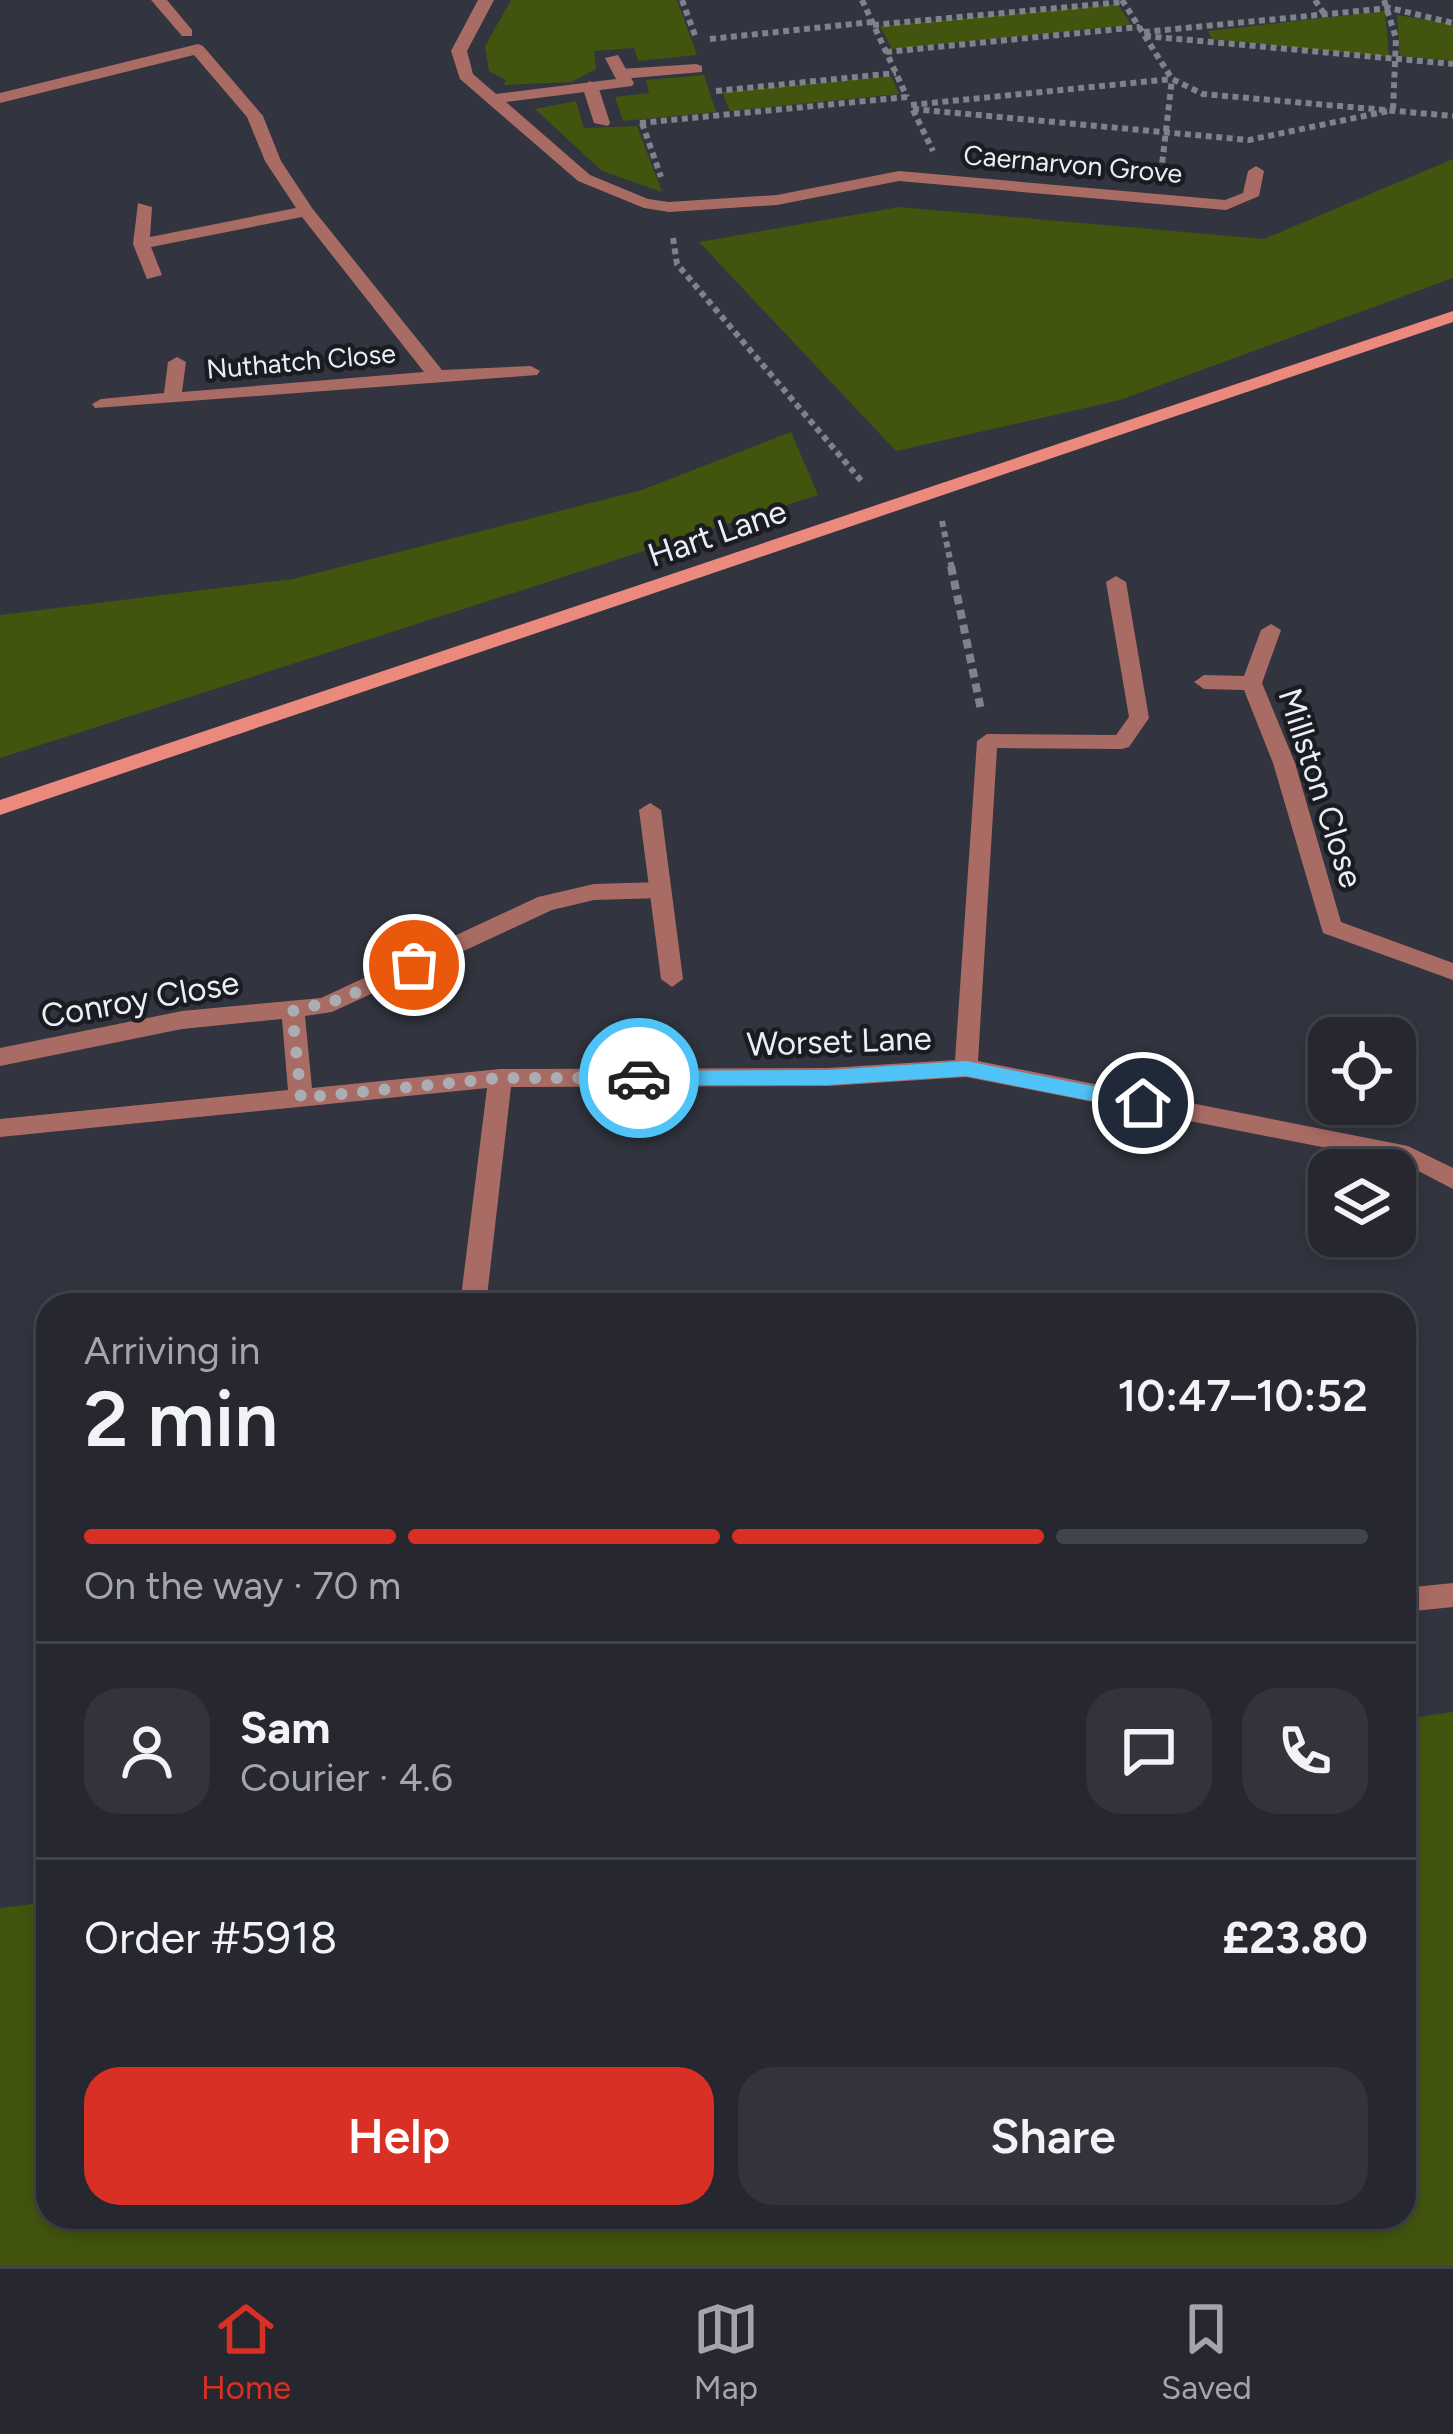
<!DOCTYPE html>
<meta charset="utf-8">
<style>
:root{--surface:#26272f;--page:#32333b;--text:#f1f3f6;--muted:#a4a5aa;--line:#42444b;--accent:#d93025}
body{margin:0;font-family:Figtree,sans-serif;background:var(--page);color:var(--text);height:100vh;display:flex;flex-direction:column;font-size:45px;white-space:nowrap}
*{box-sizing:border-box;margin:0}
p{font-size:39px;color:var(--muted)}
.icon{flex:none;width:66px;height:66px;fill:none;stroke:currentColor;stroke-width:2;stroke-linecap:round;stroke-linejoin:round}
.map{position:relative;flex:1;overflow:hidden}
.side{position:absolute;left:36px;top:1293px;width:1380px;height:936px;display:flex;flex-direction:column;background:var(--surface);border-radius:36px;box-shadow:0 6px 18px #0003,0 0 0 3px var(--line)}
.side>*{flex:none}
.fabs{position:absolute;left:1308px;top:1017px;display:grid;gap:24px}
.fabs a{display:grid;place-items:center;width:108px;height:108px;border-radius:24px;background:var(--surface);box-shadow:0 6px 18px #0003,0 0 0 3px var(--line);font-size:60px}
.pin{position:absolute;display:grid;place-items:center;width:102px;height:102px;color:#fff;margin:-51px;border:6px solid #fff;border-radius:50%;box-shadow:0 3px 12px #0007}
.courier{position:absolute;display:grid;place-items:center;width:120px;height:120px;margin:-60px;border:9px solid #4fc3f7;border-radius:50%;background:#fff;color:#222;box-shadow:0 3px 15px #0007}
.headline em{font-style:normal;font-weight:600}
.headline div{display:flex;flex-direction:column-reverse}
.headline{display:flex;align-items:center;justify-content:space-between;height:204px;padding:0 48px}
h1{font-size:78px;font-weight:600;line-height:90px}
.bar{display:grid;grid-template-columns:repeat(4,1fr);gap:18px 12px;align-content:center;height:144px;padding:0 48px}
.bar i{height:15px;border-radius:9px;background:var(--line)}
.bar .on{background:var(--accent)}
.bar p{grid-column:span 4}
.line{display:flex;align-items:center;gap:30px;padding:0 48px;border-top:3px solid var(--line)}
.line div{flex:1}
.round{display:grid;place-items:center;flex:none;width:126px;height:126px;border-radius:36px;background:var(--page)}
.primary-button{display:flex;gap:24px;margin-top:auto;padding:24px 48px}
.primary-button a{flex:1;height:138px;border-radius:36px;background:var(--accent);color:#fff;font-size:48px;font-weight:600;line-height:138px;text-align:center}
.primary-button a+a{background:var(--page);color:var(--text)}
.dock{display:flex;justify-content:space-around;align-items:center;height:168px;border-top:3px solid var(--line);background:var(--surface);font-size:33px;color:var(--muted)}
.dock a{display:grid;justify-items:center;gap:6px}
.dock .on{color:var(--accent)}
.map>svg:first-child{display:block}
</style>
<div class="map">
<svg width="1453" height="2266" viewBox="0 0 1453 2266">
<rect width="100%" height="100%" fill="#32343f"/>
<g fill="#42550f">
<path d="M511,0H677L697,55L638,61L634,48L594,51L596,69L572,82L504,85L506,80L489,71L485,46Z"/>
<path d="M1118,4L1131,25L892,49L880,26Z"/>
<path d="M1385,11L1389,57L1212,39L1208,31Z"/>
<path d="M1397,15L1453,24V61L1400,56Z"/>
<path d="M704,75L716,112L623,121L615,97L649,93L646,80Z"/>
<path d="M891,76L899,94L730,111L722,92Z"/>
<path d="M576,101L584,128L637,126L662,192L602,171L535,109Z"/>
<path d="M1453,159V278L1120,400L896,451L699,242L899,207L1264,239Z"/>
<path d="M791,432L818,495L0,758V615L293,579L642,490Z"/>
<path d="M1453,1712V2266H0V1908L48,1902V2217H1404V1719Z"/>
</g>
<g fill="none" stroke-linecap="round" stroke-linejoin="round">
<g stroke="#7f818b" stroke-width="6" stroke-dasharray="6 4.5" stroke-linecap="butt">
<path d="M682,0L696,38"/>
<path d="M862,0L907,97"/>
<path d="M1122,0L1172,79L1203,94L1453,116"/>
<path d="M1315,0L1325,15"/>
<path d="M1384,0L1396,38L1393,110"/>
<path d="M873,25L1123,2"/>
<path d="M1144,32L1390,8L1453,23"/>
<path d="M1145,36L1453,64"/>
<path d="M710,39L872,22"/>
<path d="M886,52L1140,27"/>
<path d="M716,91L896,73"/>
<path d="M911,105L1172,79"/>
<path d="M913,109L1249,140L1393,110"/>
<path d="M913,110L933,151"/>
<path d="M640,123L907,97"/>
<path d="M642,123L661,177"/>
<path d="M1161,173L1172,79"/>
<path d="M673,238L677,264L864,484"/>
<path d="M942,521L952,569"/>
</g>
<path stroke="#7f818b" stroke-width="8" stroke-dasharray="9 6" stroke-linecap="butt" d="M951,566L981,710"/>
<g fill="#a96c64" fill-rule="evenodd">
<path d="M151,0H167L192,30V36H182Z"/>
<path d="M696,64L702,66V72L621,79L613,74L621,69Z"/>
<path d="M590,81L598,86L610,123L608,126L594,123L582,86Z"/>
<path d="M650,803L661,810L683,979L672,987L661,979L639,810Z"/>
<path d="M1453,1583V1607L1404,1612V1588Z"/>
</g>
<g fill="#a96c64" fill-rule="evenodd">
<path d="M478,0H494L467,51L473,74L496,94L616,79L605,58L618,55L634,83L632,86L506,102L590,175L648,199L669,202L777,195L899,171L1225,200L1243,193L1248,171L1256,166L1264,171L1259,196L1226,210L899,181L777,205L669,212L644,208L578,181L460,79L451,51Z"/>
<path d="M198,44L203,46L263,116L281,161L312,208L442,370L531,366L540,371L537,375L95,408L92,404L101,399L164,393L168,362L177,357L186,362L182,392L424,372L302,217L151,247L162,275L147,279L133,244L138,203L152,207L150,237L296,208L265,161L247,117L194,55L0,103V93Z"/>
<path d="M1116,576L1126,582L1149,718L1129,747L1122,749L997,748L978,1061L1408,1146L1453,1168V1189L1403,1163L966,1077L828,1086L511,1087L486,1305H460L487,1088L0,1137V1119L288,1090L282,1019L182,1029L0,1066V1048L182,1011L321,998L538,897L594,884L660,882L671,890L660,898L594,900L552,910L332,1012L305,1016L312,1088L500,1069L828,1068L955,1060L977,741L987,734L1116,735L1129,717L1106,582Z"/>
<path d="M1271,624L1281,630L1262,683L1295,763L1341,922L1453,963V980L1323,933L1273,763L1244,690L1204,689L1194,682L1204,675L1244,676L1261,630Z"/>
</g>
<path fill="#eb897d" fill-rule="evenodd" d="M1453,311V322L0,815V800Z"/>
</g>
<path fill="#4fc3f7" d="M966,1061L1143,1096L1153,1103L1143,1111L966,1076L828,1085H639L630,1078L639,1071L828,1070Z"/>
<g fill="none" stroke-linecap="round" stroke-linejoin="round">
<path stroke="#abadb5" stroke-width="12" stroke-dasharray="0 21.6" d="M414,965L342,999L292,1011L301,1098L500,1078H639"/>
</g>
<g text-anchor="middle" dominant-baseline="central" stroke-width="9" stroke-linejoin="round" paint-order="stroke">
<g font-size="27" fill="#eceef5" stroke="#1b1c21">
<text transform="translate(1073 164) rotate(5)">Caernarvon Grove</text>
<text transform="translate(301 361) rotate(-5)">Nuthatch Close</text>
</g>
<g font-size="33" fill="#eceef5" stroke="#1b1c21">
<text transform="translate(717 533) rotate(-19)">Hart Lane</text>
<text transform="translate(1321 788) rotate(72)">Millston Close</text>
<text transform="translate(140 999) rotate(-10)">Conroy Close</text>
<text transform="translate(839 1041) rotate(-2)">Worset Lane</text>
</g>
</g>
</svg>
<div class="fabs">
<a><svg class="icon" aria-label="locate" viewBox="0 0 24 24"><circle cx="12" cy="12" r="6"/><path d="M12 2v4M12 18v4M2 12h4M18 12h4"/></svg></a>
<a><svg class="icon" aria-label="layers" viewBox="0 0 24 24"><path d="M12 4l9 5-9 5-9-5zM3 14l9 5 9-5"/></svg></a>
</div>
<div class="pin" style="left:414px;top:965px;background:#ea580c"><svg class="icon" aria-label="bag" viewBox="0 0 24 24"><path d="M5 8h14l-1 12H6zM9 8a3 3 0 0 1 6 0"/></svg></div>
<div class="pin" style="left:1143px;top:1103px;background:#1f2937"><svg class="icon" aria-label="home" viewBox="0 0 24 24"><path d="M3 11l9-7 9 7M6 9v11h12V9"/></svg></div>
<div class="courier" style="left:639px;top:1078px"><svg class="icon" aria-label="car" viewBox="0 0 24 24"><path d="M5 17H2v-5l4-1 3-4h7l3 4 3 1v5h-3M9 17h6M6 11h13"/><circle cx="7" cy="17" r="2"/><circle cx="17" cy="17" r="2"/></svg></div>
<section class="side">
<div class="headline"><div><h1>2 min</h1><p>Arriving in</p></div><em>10:47–10:52</em></div>
<div class="bar"><i class="on"></i><i class="on"></i><i class="on"></i><i></i><p>On the way · 70 m</p></div>
<div class="line" style="height:216px"><a class="round"><svg class="icon" aria-label="person" viewBox="0 0 24 24"><circle cx="12" cy="8" r="4"/><path d="M4 21q1-7 8-7t8 7"/></svg></a><div><b>Sam</b><p>Courier · 4.6</p></div><a class="round"><svg class="icon" aria-label="chat" viewBox="0 0 24 24"><path d="M4 5h16v11H9l-5 4z"/></svg></a><a class="round"><svg class="icon" aria-label="phone" viewBox="0 0 24 24"><path d="M5 4h4l2 5-3 2q2 4 5 5l2-3 5 2v4C11 20 4 13 5 4z"/></svg></a></div>
<div class="line" style="height:156px"><div>Order #5918</div><b>£23.80</b></div>
<div class="primary-button"><a>Help</a><a>Share</a></div>
</section>
</div>
<nav class="dock">
<a class="on"><svg class="icon" aria-label="home" viewBox="0 0 24 24"><path d="M3 11l9-7 9 7M6 9v11h12V9"/></svg>Home</a>
<a><svg class="icon" aria-label="map" viewBox="0 0 24 24"><path d="M3 6l6-2 6 2 6-2v14l-6 2-6-2-6 2zM9 4v14M15 6v14"/></svg>Map</a>
<a><svg class="icon" aria-label="saved" viewBox="0 0 24 24"><path d="M7 4h10v16l-5-4-5 4z"/></svg>Saved</a>
</nav>
